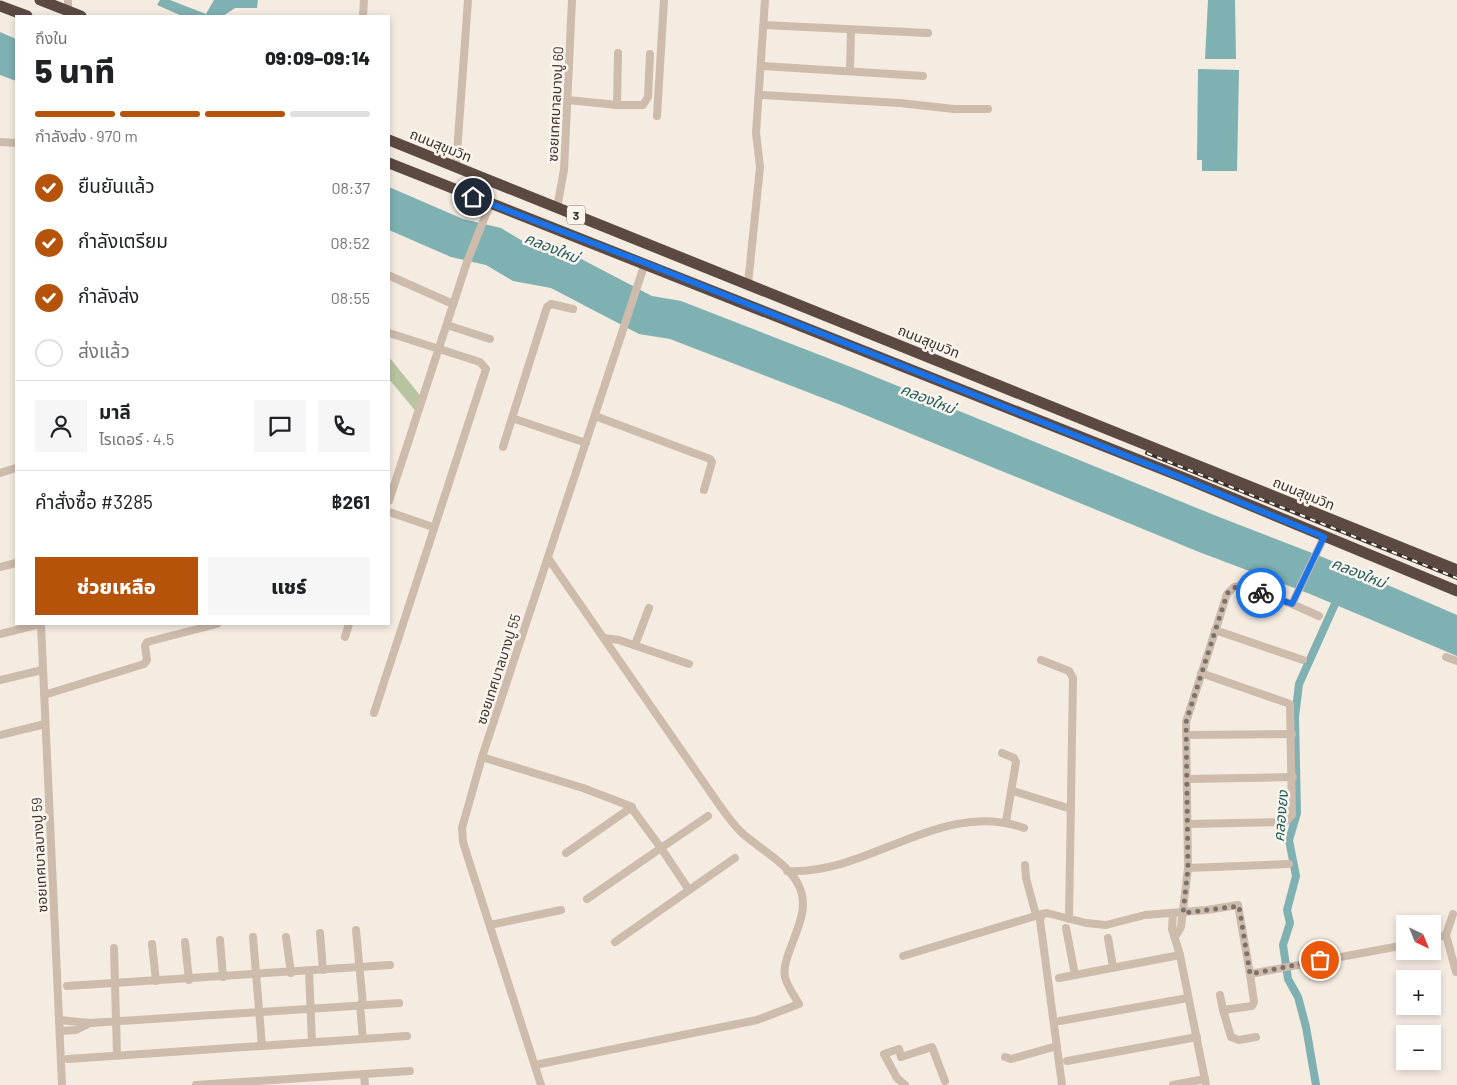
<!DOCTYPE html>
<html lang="th">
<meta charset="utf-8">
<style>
:root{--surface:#fff;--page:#f6f6f6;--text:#202124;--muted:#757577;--line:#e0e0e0;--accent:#b45309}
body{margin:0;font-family:Barlow,"Noto Sans Thai",sans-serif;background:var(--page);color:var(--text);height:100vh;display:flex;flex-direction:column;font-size:19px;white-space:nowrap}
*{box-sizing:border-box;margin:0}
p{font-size:16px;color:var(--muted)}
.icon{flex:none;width:28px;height:28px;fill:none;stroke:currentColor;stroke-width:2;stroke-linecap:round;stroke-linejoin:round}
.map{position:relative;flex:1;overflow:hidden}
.drawer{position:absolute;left:15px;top:15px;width:375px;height:610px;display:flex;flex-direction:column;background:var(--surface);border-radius:0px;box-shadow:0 2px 8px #0003}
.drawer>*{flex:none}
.needle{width:32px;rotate:137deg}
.buttons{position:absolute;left:1396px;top:915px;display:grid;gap:10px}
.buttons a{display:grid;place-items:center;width:45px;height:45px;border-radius:0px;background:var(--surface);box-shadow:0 2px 8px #0003;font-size:25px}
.pin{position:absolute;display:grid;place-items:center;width:42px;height:42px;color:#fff;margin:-21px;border:2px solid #fff;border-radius:50%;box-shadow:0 1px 5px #0007}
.courier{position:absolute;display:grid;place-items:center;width:50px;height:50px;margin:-25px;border:4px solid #1a73e8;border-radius:50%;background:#fff;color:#222;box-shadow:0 1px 6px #0007}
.overview em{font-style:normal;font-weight:800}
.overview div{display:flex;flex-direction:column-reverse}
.overview{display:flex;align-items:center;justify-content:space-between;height:85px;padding:0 20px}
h1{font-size:32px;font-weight:800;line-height:38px}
.bar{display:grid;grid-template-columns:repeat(4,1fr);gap:8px 5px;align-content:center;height:60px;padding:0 20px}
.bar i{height:6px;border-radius:4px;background:var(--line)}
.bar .on{background:var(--accent)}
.bar p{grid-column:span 4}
.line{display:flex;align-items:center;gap:12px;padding:0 20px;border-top:1px solid var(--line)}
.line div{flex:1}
.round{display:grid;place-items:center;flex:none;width:52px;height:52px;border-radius:0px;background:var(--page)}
ol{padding:0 20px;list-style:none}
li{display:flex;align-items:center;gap:15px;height:55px}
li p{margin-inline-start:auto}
li .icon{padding:5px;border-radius:50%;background:var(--accent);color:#fff;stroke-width:4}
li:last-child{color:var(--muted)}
li i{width:28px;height:28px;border:2px solid var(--line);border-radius:50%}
.primary-button{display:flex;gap:10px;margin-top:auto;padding:10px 20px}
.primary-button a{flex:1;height:58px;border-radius:0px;background:var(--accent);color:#fff;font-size:20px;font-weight:800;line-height:58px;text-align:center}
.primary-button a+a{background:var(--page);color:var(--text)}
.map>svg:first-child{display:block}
</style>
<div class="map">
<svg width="1457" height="1085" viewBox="0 0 1457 1085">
<rect width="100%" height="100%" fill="#f4ebe1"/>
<path fill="#b8c4a0" d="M389,357L423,399L418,414L389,379Z"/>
<g fill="#7fb0b2">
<path d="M160,0H170L206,14L214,0H258L257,8H235L223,16H182L157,5Z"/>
<path d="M1208,0H1235L1236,59H1205Z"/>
<path d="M0,32L16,39V81L0,75Z"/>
<path d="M1198,69L1239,70L1237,171H1202V160H1197Z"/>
<path d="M389,187L463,219L501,228L526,243L564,250L652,296L681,301L856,369L1214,515L1325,558L1457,615V656L1310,594L1199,552L841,405L670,339L639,334L551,288L513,281L486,265L451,257L389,230Z"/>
</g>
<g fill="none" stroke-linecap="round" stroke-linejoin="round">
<path stroke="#7fb0b2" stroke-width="8" d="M1316,1085L1306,1027L1298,997L1288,979L1283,945L1290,923L1287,910L1296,876L1289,840L1297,813L1295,717L1299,684L1339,595"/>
<g stroke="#cdbbac" stroke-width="8">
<path d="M68,11V0"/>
<path d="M363,16L364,0"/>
<path d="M764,25L928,33"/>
<path d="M762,66L923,76"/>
<path d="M850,71L851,30"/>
<path d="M760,95L900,103L954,109H988"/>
<path d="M568,100L617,105H643L648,97L650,54"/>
<path d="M617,105L618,53"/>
<path d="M657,116L664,0"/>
<path d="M0,142L16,143"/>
<path d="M456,167L468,0"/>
<path d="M557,208L564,170L572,0"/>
<path d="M390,276L453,304"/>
<path d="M748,284L760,167L756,133L765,0"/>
<path d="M447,325L490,339"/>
<path d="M595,416L710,459L712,462L704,490"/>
<path d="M512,418L547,307L551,304L573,309"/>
<path d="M503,447L512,418L586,443"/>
<path d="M0,473L16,468"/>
<path d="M389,501L467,262L490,204"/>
<path d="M389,512L433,527"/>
<path d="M0,567L16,563"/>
<path d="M1292,604L1319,616"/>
<path d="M41,624L62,1085"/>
<path d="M1215,630L1303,660"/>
<path d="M0,634L40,624"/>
<path d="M345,637L349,624"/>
<path d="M604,638L619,640L689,664"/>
<path d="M635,645L649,608"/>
<path d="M1446,657L1457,661"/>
<path d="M1041,660L1069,671L1073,678L1069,919"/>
<path d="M0,680L42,670"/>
<path d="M44,695L144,664L147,660L145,646L147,642L217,624"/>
<path d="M374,713L486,369L480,362L389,333"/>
<path d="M0,735L45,724"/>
<path d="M1186,735L1292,734"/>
<path d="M1002,753L1014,758L1016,762L1006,822"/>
<path d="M482,757L583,788L630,806L661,848L708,816"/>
<path d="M1188,779L1293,777"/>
<path d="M1013,791L1071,809"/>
<path d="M1188,824L1286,822L1292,815L1290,704L1201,673"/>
<path d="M566,853L632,807"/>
<path d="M1025,865L1026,878L1036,915"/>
<path d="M1188,868L1289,864"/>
<path d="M787,871C868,876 942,798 1024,828"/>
<path d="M587,899L661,848L689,890"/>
<path d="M1173,913L1172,929L1180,955L1206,1085"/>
<path d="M1453,914L1446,935L1456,972"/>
<path d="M490,925L561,910"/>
<path d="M1066,928L1075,975"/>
<path d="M356,930L363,1005"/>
<path d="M320,933L323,970"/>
<path d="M253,937L262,1046"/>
<path d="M286,937L291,973"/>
<path d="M1175,937L1181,927L1188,868L1186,722L1227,594L1234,587L1240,586L1292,604L1324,537"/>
<path d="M1108,938L1113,967"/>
<path d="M1432,939L1446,935"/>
<path d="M220,940L223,977"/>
<path d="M185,942L189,980"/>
<path d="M615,942L735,858"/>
<path d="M152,944L156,981"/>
<path d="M114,948L117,1055"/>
<path d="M903,956L1042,914"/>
<path d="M309,971L312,1042"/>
<path d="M1059,978L1180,955"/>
<path d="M67,986L390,965"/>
<path d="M1220,995L1223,1010L1252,1006L1254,1002L1250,974L1405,945"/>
<path d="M360,1005L363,1039"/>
<path d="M1223,1010L1231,1037L1239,1040L1256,1037"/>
<path d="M59,1020L90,1023L399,1003"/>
<path d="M1060,1021L1188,998"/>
<path d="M60,1031L76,1030L90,1023"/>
<path d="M1005,1057L1011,1059L1057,1046"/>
<path d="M68,1059L407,1036"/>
<path d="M1067,1061L1197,1037"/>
<path d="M535,1065L757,1020L799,1004C794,995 787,986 785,977C780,956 811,919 801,891C793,866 761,850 742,833C734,825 727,816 720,806L548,558"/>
<path d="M364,1074L365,1085"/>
<path d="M196,1085L410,1071"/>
<path d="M541,1085L468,858L463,842L462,828L482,757L645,263"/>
<path d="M905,1085L897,1078L884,1054L899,1049L901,1057L932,1047L945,1081"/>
<path d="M1062,1085L1040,920L1042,914L1047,913L1086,923L1106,925L1145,915L1207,910L1238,905L1250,974"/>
<path d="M1173,1085L1205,1079"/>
</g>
<g stroke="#5c4a42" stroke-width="11">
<path d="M40,0L81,16"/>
<path d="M0,6L27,16"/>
<path d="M389,140L1457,570"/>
<path d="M389,163L1182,477L1457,591"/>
</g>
<g stroke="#3b302b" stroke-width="4">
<path id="rail" d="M1147,453L1457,578"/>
</g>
<use href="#rail" stroke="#fbf5ee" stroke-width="2" stroke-dasharray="5.5" stroke-linecap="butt"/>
</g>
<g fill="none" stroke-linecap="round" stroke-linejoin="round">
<path stroke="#7c716b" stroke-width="5" stroke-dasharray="0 9" d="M1261,593C1249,589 1236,581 1227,594L1186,722L1188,868L1183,913L1239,906L1250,974L1320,960"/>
<path stroke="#1a73e8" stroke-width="6" d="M473,197L645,263L1182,478L1324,537L1292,604L1261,593"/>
</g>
<g text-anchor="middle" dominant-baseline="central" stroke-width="5" stroke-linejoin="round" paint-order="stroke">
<rect fill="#fbf5ee" stroke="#756b66" stroke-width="1" x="567" y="205.5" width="18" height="19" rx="4"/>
<g font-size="12" font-weight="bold" fill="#3b302b">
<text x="576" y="215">3</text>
</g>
<g font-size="14" fill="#3b302b" stroke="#fbf5ee">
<text transform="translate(555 104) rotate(-87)">ซอยเทศบาลบางปู 60</text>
<text transform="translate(441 145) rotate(22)">ถนนสุขุมวิท</text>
<text transform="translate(929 341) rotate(22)">ถนนสุขุมวิท</text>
<text transform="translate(1304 493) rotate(22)">ถนนสุขุมวิท</text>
<text transform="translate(498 669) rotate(-72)">ซอยเทศบาลบางปู 55</text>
<text transform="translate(39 855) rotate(-93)">ซอยเทศบาลบางปู 59</text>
</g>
<g font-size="15" font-style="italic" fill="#1f5a5e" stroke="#fbf5ee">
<text transform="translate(552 247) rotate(22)">คลองใหม่</text>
<text transform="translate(928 398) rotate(22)">คลองใหม่</text>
<text transform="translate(1359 572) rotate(22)">คลองใหม่</text>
<text transform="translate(1280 816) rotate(-85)">คลองยง</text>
</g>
</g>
</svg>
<div class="buttons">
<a><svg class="needle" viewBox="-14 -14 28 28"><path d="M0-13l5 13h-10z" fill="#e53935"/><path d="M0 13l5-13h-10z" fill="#757577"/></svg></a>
<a>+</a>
<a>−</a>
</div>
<div class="pin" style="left:1320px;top:960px;background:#ea580c"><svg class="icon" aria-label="bag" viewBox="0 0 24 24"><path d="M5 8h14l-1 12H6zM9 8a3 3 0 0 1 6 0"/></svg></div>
<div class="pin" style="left:473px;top:197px;background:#1f2937"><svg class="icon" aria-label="home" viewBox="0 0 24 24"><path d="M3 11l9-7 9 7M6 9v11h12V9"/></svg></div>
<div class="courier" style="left:1261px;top:593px"><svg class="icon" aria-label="bike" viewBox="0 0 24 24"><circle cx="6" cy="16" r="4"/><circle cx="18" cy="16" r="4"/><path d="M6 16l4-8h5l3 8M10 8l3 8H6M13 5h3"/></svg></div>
<section class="drawer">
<div class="overview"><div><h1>5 นาที</h1><p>ถึงใน</p></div><em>09:09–09:14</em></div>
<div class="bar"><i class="on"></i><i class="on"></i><i class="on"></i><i></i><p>กำลังส่ง · 970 m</p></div>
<ol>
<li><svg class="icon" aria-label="check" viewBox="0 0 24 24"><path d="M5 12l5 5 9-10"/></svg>ยืนยันแล้ว<p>08:37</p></li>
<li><svg class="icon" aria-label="check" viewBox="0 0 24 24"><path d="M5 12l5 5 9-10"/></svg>กำลังเตรียม<p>08:52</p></li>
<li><svg class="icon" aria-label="check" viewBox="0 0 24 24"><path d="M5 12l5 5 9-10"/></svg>กำลังส่ง<p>08:55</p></li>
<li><i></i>ส่งแล้ว</li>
</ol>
<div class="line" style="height:90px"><a class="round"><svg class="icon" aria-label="person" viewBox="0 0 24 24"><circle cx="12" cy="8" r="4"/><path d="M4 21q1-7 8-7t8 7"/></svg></a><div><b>มาลี</b><p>ไรเดอร์ · 4.5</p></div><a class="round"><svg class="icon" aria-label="chat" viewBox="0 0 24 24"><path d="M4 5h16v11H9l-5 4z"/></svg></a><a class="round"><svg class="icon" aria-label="phone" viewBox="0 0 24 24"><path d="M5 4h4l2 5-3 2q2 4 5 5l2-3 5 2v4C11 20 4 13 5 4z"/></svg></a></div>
<div class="line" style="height:65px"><div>คำสั่งซื้อ #3285</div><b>฿261</b></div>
<div class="primary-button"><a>ช่วยเหลือ</a><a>แชร์</a></div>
</section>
</div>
